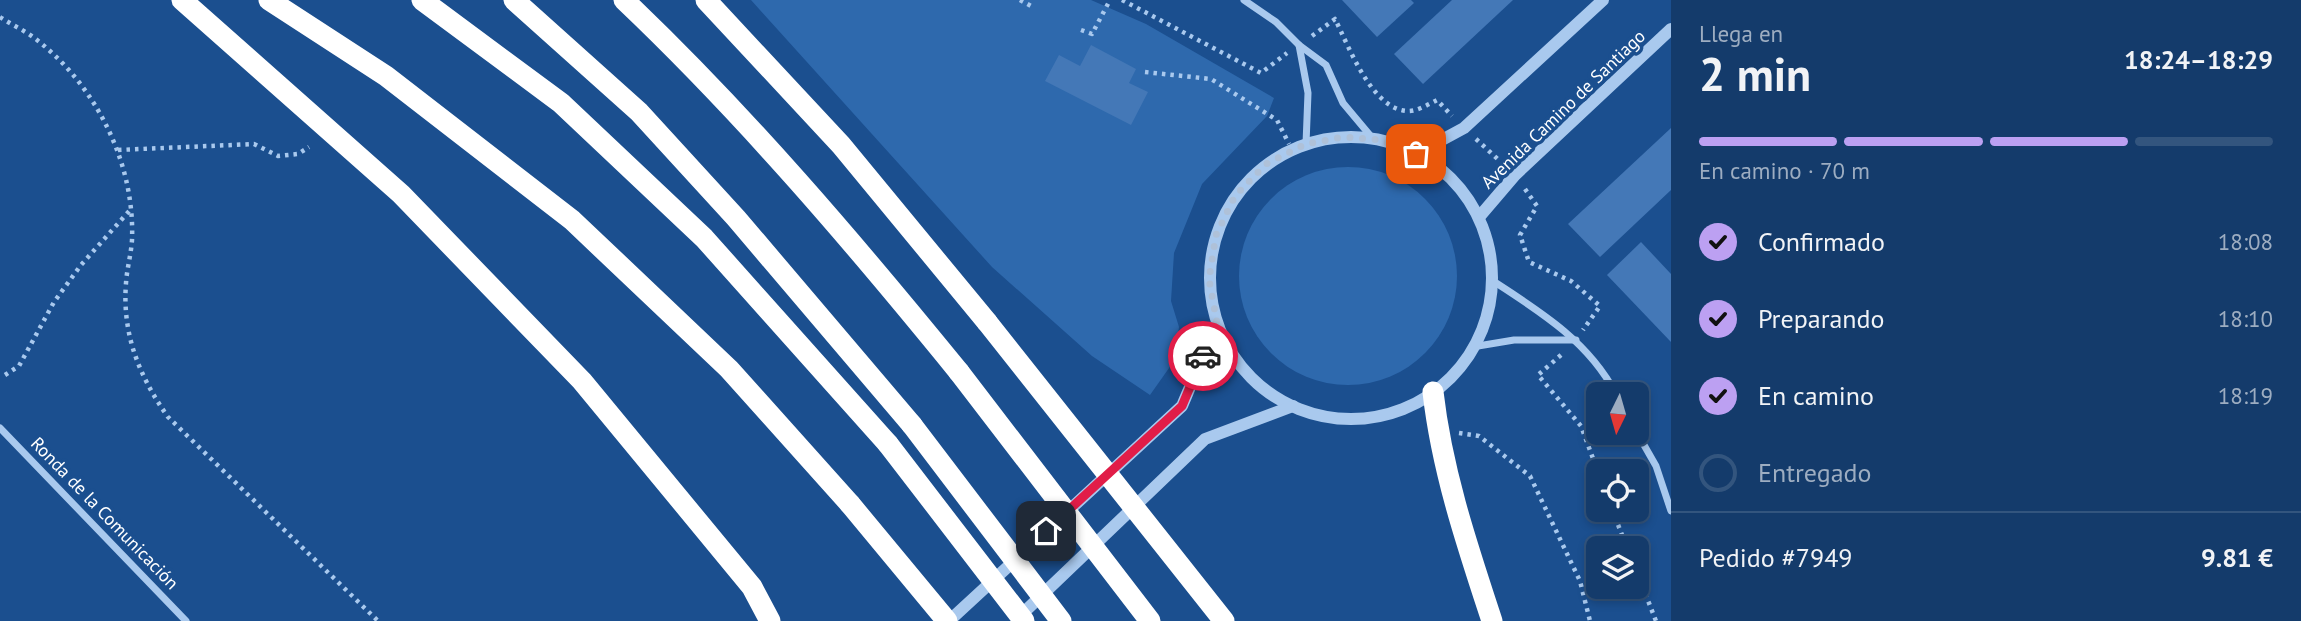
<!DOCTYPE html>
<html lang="es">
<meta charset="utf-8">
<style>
:root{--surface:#143b6b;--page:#214673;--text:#f1f3f6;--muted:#9dadc1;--line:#33557e;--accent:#bca0f2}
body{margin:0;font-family:"PT Sans",sans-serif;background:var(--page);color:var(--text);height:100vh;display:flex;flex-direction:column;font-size:26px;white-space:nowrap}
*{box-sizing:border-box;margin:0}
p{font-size:23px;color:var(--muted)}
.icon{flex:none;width:38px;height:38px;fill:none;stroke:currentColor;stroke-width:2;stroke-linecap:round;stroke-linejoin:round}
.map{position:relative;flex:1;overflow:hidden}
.sheet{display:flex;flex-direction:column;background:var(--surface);width:630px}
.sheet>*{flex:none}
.needle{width:46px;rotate:185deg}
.buttons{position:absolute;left:1586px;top:382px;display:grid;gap:14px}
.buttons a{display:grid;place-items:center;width:63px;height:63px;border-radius:10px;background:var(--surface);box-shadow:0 4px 10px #0003,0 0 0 2px var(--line);font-size:35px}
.pin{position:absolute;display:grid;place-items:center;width:60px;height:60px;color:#fff;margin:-30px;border-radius:14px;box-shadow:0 4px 10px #0006}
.courier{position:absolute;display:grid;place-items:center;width:70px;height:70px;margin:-35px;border:5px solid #e11d48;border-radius:50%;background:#fff;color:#222;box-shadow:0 2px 9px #0007}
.summary em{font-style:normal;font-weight:600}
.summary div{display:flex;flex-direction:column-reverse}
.summary{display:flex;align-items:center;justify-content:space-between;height:119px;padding:0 28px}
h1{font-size:46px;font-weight:600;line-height:52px}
.bar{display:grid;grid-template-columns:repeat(4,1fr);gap:10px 7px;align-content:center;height:84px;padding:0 28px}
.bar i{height:9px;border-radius:5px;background:var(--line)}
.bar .active{background:var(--accent)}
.bar p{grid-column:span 4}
.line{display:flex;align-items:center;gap:18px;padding:0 28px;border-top:2px solid var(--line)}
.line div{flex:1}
ol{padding:0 28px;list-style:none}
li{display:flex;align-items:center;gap:21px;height:77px}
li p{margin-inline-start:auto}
li .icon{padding:7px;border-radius:50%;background:var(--accent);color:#111;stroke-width:4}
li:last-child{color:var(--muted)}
li i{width:38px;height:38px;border:4px solid var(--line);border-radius:50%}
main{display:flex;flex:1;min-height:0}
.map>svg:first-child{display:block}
</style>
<main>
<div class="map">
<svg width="1671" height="621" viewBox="0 0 1671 621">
<rect width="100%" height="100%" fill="#1b4f8f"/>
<g fill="#2e69ad">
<path d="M751,0H1091L1146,24L1274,98L1267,116L1202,184L1174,253L1171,301L1179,327L1174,361L1150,395L1092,356L992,267Z"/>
<circle cx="1348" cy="276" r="109"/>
</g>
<g fill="#4478b7">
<path d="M1342,0H1411L1414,3L1377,37Z"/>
<path d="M1452,0H1513L1423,84L1394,54Z"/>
<path d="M1091,45L1136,69L1129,83L1148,92L1131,125L1045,81L1059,55L1080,66Z"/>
<path d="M1671,128V190L1600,257L1568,224Z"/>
<path d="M1641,242L1671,274V342L1607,275Z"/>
</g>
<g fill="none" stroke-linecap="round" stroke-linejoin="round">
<g stroke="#a9c9ee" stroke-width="4.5" stroke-dasharray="3.5 5" stroke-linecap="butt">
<path d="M1020,0L1033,7"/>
<path d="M1122,0L1261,73L1287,53"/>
<path d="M0,17C12,25 26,31 37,40C97,87 135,164 132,240C131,255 127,268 126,283C122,334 139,376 168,417L378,621"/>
<path d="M1081,30L1092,34L1110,0"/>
<path d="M1312,36L1335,19C1349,47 1372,109 1407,111C1416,112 1429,104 1437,100L1452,116"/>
<path d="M1145,72L1211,79L1277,120L1289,144"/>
<path d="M1476,139L1503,164"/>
<path d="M118,150L254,144L278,156L298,154L309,147"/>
<path d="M1525,189L1537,206L1520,235L1529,262L1571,281L1600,306L1583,330"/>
<path d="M1561,355L1538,375L1581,426L1598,472"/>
<path d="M5,375L19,366L54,302L81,265L131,209"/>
<path d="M1459,433L1479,436L1530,476L1580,581L1590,621"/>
<path d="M1612,509L1627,548"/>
<path d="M1636,570L1656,621"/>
</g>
<g stroke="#a9c9ee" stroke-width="7">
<path d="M1244,0L1276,22L1299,45L1326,65L1343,103L1374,140"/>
<path d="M1299,45L1308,93L1306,144"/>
<path d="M1493,281C1541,312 1589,342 1616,394"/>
<path d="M1472,347L1514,340H1576"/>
<path d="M0,428L186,621"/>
<path d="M1636,431L1656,466L1671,511"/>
</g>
<g stroke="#a9c9ee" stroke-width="12">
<circle cx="1351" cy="278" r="141"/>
<path d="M1416,154L1464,128L1603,0"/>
<path d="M1480,216L1515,175L1671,29"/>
<path d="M1018,618L1205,439L1293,406"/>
<path d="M949,621L1182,406L1217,323"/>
</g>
<g stroke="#fff" stroke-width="21">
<path d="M182,0L401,194L582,381L752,587L770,621"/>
<path d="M269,0L386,76L572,220L729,369L850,504"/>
<path d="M422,0L561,103L704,238L888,444"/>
<path d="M514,0L639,112L736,218L912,425"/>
<path d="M624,0C745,115 854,243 959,372"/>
<path d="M706,0L841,145L987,322"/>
<path d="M1433,392C1442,471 1467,545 1492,621"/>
</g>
<g stroke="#fff" stroke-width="21">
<path d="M987,322L1224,621"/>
<path d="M959,372L1150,621"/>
<path d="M912,425L1061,621"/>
<path d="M888,444L1024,621"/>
<path d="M850,504L947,621"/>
</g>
</g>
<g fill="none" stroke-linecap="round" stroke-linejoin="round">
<path stroke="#afc1d8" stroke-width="7" stroke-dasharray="0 12.6" d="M1203,356L1217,323L1209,279L1216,235L1235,196L1266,164L1306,144L1343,137L1381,140L1416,154"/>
<path stroke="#e11d48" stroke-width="9" d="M1046,531L1182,406L1203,356"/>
</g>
<g text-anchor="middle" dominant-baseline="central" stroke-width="7" stroke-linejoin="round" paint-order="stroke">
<g font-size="18" fill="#fff" stroke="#1b4f8f">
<text transform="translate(1563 109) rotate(-44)">Avenida Camino de Santiago</text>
<text transform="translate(105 513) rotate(46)">Ronda de la Comunicación</text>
</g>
</g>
</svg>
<div class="buttons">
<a><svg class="needle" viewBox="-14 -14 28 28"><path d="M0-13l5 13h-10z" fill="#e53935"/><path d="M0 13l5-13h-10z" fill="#9dadc1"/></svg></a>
<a><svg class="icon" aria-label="locate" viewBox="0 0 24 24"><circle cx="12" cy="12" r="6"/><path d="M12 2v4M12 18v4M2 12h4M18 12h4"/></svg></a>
<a><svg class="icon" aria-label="layers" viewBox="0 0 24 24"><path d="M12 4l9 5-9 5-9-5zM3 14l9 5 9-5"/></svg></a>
</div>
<div class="pin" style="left:1416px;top:154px;background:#ea580c"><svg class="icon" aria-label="bag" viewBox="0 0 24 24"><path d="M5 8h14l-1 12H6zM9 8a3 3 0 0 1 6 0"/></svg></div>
<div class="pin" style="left:1046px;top:531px;background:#1f2937"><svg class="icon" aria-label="home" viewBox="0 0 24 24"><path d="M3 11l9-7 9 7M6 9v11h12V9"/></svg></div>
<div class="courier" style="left:1203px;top:356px"><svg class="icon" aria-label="car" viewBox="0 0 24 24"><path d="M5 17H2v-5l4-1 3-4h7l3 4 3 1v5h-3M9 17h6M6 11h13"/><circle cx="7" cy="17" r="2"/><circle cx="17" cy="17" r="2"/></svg></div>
</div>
<section class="sheet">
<div class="summary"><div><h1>2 min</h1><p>Llega en</p></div><em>18:24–18:29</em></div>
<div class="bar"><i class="active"></i><i class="active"></i><i class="active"></i><i></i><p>En camino · 70 m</p></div>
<ol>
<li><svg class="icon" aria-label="check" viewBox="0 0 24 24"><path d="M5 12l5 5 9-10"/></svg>Confirmado<p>18:08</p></li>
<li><svg class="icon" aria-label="check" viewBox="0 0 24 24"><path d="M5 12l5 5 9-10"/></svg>Preparando<p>18:10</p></li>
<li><svg class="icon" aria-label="check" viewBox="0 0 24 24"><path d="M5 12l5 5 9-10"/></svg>En camino<p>18:19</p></li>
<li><i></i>Entregado</li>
</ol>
<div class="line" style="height:91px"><div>Pedido #7949</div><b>9.81 €</b></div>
</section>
</main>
